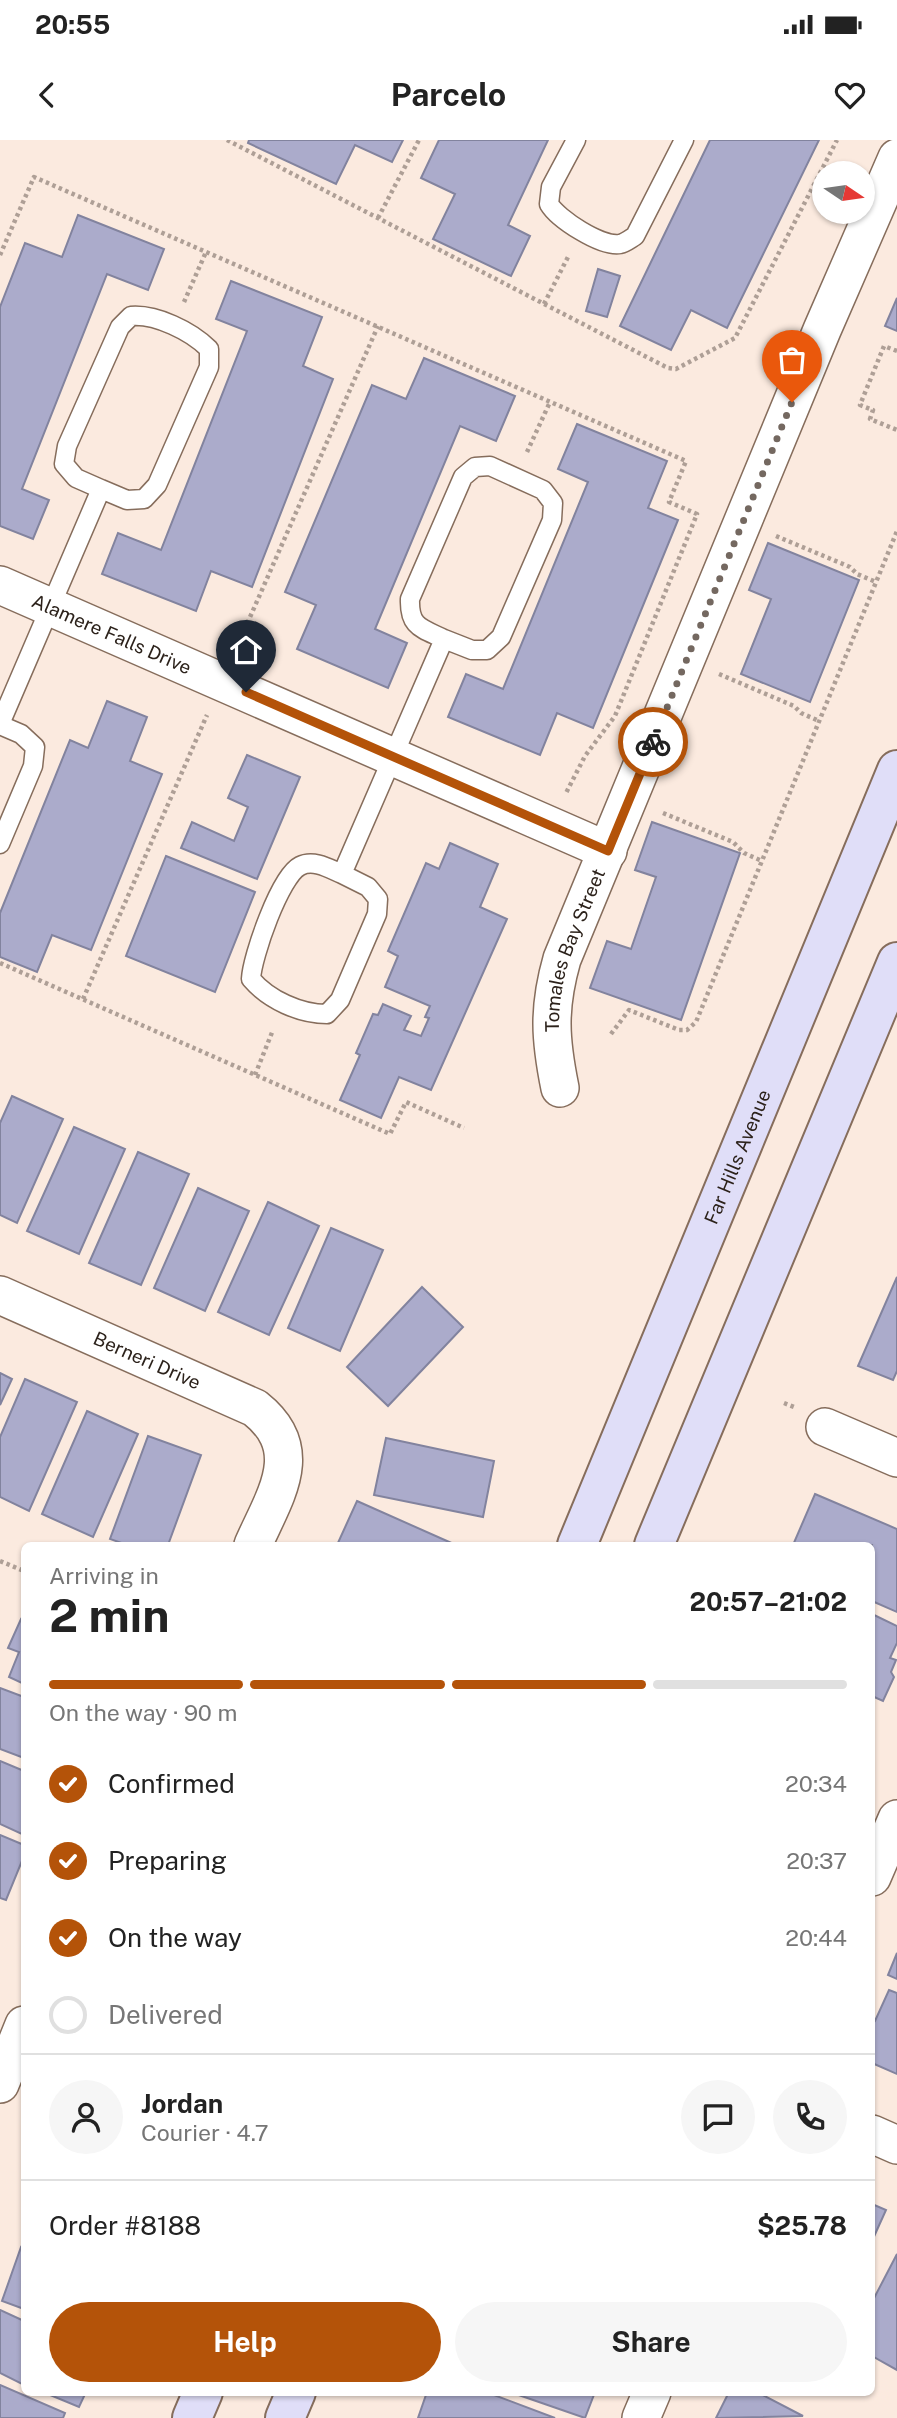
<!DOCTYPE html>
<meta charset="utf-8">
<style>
:root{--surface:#fff;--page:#f6f6f6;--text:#222;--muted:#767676;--line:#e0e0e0;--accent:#b45309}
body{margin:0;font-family:"Public Sans",sans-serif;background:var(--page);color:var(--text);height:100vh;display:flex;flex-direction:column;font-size:26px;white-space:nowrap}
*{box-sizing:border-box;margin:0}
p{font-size:23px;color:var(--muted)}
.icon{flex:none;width:38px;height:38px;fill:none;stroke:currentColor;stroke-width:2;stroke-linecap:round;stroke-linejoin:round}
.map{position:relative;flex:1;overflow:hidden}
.panel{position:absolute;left:21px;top:1402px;width:854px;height:854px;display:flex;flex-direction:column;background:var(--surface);border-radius:10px;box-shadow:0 2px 5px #0004}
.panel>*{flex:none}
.needle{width:46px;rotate:103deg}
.tools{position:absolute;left:812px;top:21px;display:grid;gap:14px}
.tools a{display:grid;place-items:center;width:63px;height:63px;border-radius:50%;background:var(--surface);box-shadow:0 2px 5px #0004;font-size:35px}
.pin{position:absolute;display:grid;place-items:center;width:60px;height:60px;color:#fff;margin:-72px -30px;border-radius:50% 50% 50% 0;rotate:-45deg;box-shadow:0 0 7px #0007}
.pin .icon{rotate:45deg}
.courier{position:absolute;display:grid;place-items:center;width:70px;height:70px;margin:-35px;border:5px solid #b45309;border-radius:50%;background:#fff;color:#222;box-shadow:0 2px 9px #0007}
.head em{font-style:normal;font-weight:700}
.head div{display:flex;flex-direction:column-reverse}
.head{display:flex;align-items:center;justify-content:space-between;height:119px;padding:0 28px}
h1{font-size:46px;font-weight:700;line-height:52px}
.bar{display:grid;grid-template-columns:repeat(4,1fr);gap:10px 7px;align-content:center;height:84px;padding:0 28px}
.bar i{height:9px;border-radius:5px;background:var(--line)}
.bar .current{background:var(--accent)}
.bar p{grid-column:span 4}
.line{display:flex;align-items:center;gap:18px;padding:0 28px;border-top:2px solid var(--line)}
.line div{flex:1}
.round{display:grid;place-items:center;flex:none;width:74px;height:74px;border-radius:37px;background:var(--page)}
ol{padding:0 28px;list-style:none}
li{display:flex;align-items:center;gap:21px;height:77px}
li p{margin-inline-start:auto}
li .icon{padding:7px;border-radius:50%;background:var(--accent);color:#fff;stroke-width:4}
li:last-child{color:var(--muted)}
li i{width:38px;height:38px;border:4px solid var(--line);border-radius:50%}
.action{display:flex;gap:14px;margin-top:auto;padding:14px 28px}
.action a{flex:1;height:80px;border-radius:42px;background:var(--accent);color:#fff;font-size:28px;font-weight:700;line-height:80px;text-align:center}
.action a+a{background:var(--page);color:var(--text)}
.status{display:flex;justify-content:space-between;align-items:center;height:49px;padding:0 35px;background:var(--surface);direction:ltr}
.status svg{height:19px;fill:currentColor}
header{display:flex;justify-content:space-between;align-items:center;height:91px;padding:0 28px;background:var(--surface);font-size:32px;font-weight:700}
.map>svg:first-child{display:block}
</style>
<div class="status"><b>20:55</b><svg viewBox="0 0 49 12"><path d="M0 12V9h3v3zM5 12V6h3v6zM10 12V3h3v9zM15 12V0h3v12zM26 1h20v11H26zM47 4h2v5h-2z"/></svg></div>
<header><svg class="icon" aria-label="back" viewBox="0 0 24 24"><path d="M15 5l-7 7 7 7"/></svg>Parcelo<svg class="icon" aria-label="heart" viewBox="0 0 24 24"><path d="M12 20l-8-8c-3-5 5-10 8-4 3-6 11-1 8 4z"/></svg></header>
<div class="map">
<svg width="897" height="2278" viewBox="0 0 897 2278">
<rect width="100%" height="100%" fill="#fbeadf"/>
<g fill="#ababcb" stroke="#82839e" stroke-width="2">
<path d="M249,0H403L392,22L355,5L336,44L248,3Z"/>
<path d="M439,0H548L508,85L530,96L511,136L433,99L455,54L421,38Z"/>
<path d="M710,0H819L727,188L691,170L671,210L620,186Z"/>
<path d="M78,75L164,109L148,150L107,134L22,349L49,360L33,399L0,386V167L25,103L62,117Z"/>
<path d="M598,129L620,136L607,177L586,171Z"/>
<path d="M231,141L322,177L303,226L333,239L252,447L211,431L196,471L102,434L118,393L161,410L247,191L216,179Z"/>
<path d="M897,158V191L885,186Z"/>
<path d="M424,218L515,256L496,301L460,286L375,489L407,503L388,548L297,509L316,465L285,452L372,245L406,259Z"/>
<path d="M577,284L667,321L648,368L678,380L593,588L557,573L540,615L448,577L466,534L503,549L588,342L558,329Z"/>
<path d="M768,403L859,440L810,562L741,534L771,459L749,450Z"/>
<path d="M107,561L147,577L130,621L162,634L91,810L52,795L37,832L0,817V773L70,600L88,608Z"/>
<path d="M247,615L300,637L257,739L181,708L192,682L234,701L248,667L228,658Z"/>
<path d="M652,682L740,713L681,880L590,848L607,801L631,809L656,737L635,730Z"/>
<path d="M450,703L498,724L480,767L507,779L431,950L399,937L381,978L340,960L360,915L356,913L373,874L378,875L383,864L411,876L404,890L421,896L429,878L425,877L430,866L385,847L398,816L388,811L426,723L439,729Z"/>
<path d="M166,716L255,752L215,852L126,816Z"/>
<path d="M12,956L63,979L17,1083L0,1075V983Z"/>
<path d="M74,987L125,1009L79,1114L27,1091Z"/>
<path d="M138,1012L189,1034L141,1145L89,1123Z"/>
<path d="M198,1048L249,1071L205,1171L154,1148Z"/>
<path d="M268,1062L319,1086L269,1195L218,1172Z"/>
<path d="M331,1088L383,1110L340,1211L288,1188Z"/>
<path d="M897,1137V1231L893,1240L858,1226Z"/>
<path d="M422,1147L463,1187L388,1266L347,1227Z"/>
<path d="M0,1233L12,1239L0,1265Z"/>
<path d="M25,1239L77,1262L29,1371L0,1357V1297Z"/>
<path d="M87,1271L138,1294L93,1397L42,1374Z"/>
<path d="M148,1296L201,1315L168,1405H127L110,1399Z"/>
<path d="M386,1298L494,1321L483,1377L374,1355Z"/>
<path d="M815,1354L897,1389V1472L872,1461V1405H793Z"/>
<path d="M357,1361L456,1405H337Z"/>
<path d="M872,1474L897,1486V1503L890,1518L896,1520L891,1532L894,1537L883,1561L872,1556Z"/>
<path d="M21,1479L24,1481V1544L9,1537L19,1512L8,1508Z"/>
<path d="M0,1548L24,1557V1618L0,1609Z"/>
<path d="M0,1621L24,1631V1695L0,1684Z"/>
<path d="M0,1695L24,1705V1716L6,1760L0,1758Z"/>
<path d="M897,1813V1839L888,1835Z"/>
<path d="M889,1850L897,1853V1934L872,1923V1880L875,1881Z"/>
<path d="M872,2064L886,2070L872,2101Z"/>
<path d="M21,2107L24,2109V2169L2,2161Z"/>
<path d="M897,2114V2230L872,2216V2162Z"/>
<path d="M0,2170L24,2181V2245L0,2233Z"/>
<path d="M0,2245L65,2273L63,2278H0Z"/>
<path d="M43,2252H86L79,2267Z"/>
<path d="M427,2252H486L555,2278H418Z"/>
<path d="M510,2252H595L585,2278Z"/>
<path d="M729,2252H757L803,2276L716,2278Z"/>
</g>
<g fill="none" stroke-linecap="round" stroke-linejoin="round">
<g stroke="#866d5c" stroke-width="21">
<g id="service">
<path d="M576,0L551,47L549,64C558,79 601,107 620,104C625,103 630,99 635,96L684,0"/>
<path d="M0,584L101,349L127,360L144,359L157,345L209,227V209C191,191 156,174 131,176L120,187L67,306L64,324L76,338L101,349"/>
<path d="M0,585L21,594L35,607L33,626L0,704"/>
<path d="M342,734C330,729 314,719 300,726C280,736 252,817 251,839C269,860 300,874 327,874L340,860L377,774L378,759L368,747L342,734L444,499L472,510H487L501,497L552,380L553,363L543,350L490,326L475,327L463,337L410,459C409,487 421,488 444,499"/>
</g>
</g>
<g stroke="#866d5c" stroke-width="40">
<g id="minor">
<path id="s1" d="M0,445L608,711"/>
<path id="s2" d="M560,948C550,899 548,868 562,819L822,190L897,18"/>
<path id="s3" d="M0,1155L255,1268C308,1310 275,1355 253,1405"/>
<path d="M825,1287L897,1318"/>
<path d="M872,1737L897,1679"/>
<path d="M0,1944L24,1885"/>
<path d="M872,1994L897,2005"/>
<path d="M641,2278L652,2252"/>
</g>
</g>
<g stroke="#866d5c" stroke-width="42">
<g id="secondary">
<path id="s4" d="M577,1405L897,630"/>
<path d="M654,1405L897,822"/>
<path d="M192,2278L203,2252"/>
<path d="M285,2278L296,2252"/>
</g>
</g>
<g stroke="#ae9f96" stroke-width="4.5" stroke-dasharray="3.5 3.5" stroke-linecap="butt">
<path d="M227,0L668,228L676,229L735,198L837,0"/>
<path d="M378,78L419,0"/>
<path d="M0,115L34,37L686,321L669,362L697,374L615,576L585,616L566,653"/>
<path d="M184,162L206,112"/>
<path d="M544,164L569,115"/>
<path d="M897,211L884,206L860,265L873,270L870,279L897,290"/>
<path d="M527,312L550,262"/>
<path d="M776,396L850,427L857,434L876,442"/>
<path d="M236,509L378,186"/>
<path d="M719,534L794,566L801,573L819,581"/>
<path d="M663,673L733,702L744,713L762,721"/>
<path d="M0,823L390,994L406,962L464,988"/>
<path d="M83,859L207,575"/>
<path d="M611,894L629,870L679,890H687L696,882L897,391"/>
<path d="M255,935L273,890"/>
<path d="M784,1263L794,1267"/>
<path d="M0,1421L24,1431"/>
</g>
<use href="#service" stroke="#fff" stroke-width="18"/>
<use href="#minor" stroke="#fff" stroke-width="37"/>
<use href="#secondary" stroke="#e0def8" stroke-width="38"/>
</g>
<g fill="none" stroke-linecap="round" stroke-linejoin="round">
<path stroke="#746860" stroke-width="7" stroke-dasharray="0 12.6" d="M653,602L792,262"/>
<path stroke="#b45309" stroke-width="9" d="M246,552L608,711L653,602"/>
</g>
<g text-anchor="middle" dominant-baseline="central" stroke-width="6" stroke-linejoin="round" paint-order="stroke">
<g font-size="19" fill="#2c221b" stroke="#fbeadf">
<text stroke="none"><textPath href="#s1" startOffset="122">Alamere Falls Drive</textPath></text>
<text stroke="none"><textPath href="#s2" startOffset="142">Tomales Bay Street</textPath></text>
<text stroke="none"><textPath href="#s4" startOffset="420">Far Hills Avenue</textPath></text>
<text stroke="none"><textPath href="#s3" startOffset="161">Berneri Drive</textPath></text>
</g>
</g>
</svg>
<div class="tools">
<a><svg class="needle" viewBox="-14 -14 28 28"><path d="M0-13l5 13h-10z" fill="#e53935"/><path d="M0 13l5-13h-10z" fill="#767676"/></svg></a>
</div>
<div class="pin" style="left:792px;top:262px;background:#ea580c"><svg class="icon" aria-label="bag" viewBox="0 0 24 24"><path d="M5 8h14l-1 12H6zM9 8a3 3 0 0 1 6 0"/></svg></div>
<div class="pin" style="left:246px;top:552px;background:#1f2937"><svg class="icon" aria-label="home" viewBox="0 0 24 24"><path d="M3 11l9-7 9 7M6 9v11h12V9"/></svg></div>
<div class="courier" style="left:653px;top:602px"><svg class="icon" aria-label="bike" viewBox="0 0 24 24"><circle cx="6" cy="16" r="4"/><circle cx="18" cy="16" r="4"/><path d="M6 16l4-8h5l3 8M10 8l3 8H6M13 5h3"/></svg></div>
<section class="panel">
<div class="head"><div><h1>2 min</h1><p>Arriving in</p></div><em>20:57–21:02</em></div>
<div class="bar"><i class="current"></i><i class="current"></i><i class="current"></i><i></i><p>On the way · 90 m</p></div>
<ol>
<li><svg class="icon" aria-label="check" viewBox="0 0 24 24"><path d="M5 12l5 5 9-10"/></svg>Confirmed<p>20:34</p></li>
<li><svg class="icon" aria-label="check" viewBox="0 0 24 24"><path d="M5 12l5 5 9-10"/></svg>Preparing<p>20:37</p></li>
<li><svg class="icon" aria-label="check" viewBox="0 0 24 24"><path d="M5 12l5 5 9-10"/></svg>On the way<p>20:44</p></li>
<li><i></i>Delivered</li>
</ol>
<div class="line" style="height:126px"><a class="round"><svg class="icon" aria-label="person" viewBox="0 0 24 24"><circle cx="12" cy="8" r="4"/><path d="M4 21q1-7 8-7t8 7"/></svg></a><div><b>Jordan</b><p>Courier · 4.7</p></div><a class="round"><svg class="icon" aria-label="chat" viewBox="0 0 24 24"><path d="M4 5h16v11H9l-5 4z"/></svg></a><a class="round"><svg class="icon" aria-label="phone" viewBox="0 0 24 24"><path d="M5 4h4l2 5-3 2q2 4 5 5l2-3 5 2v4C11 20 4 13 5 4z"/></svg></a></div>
<div class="line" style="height:91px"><div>Order #8188</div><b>$25.78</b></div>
<div class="action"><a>Help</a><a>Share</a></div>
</section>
</div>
